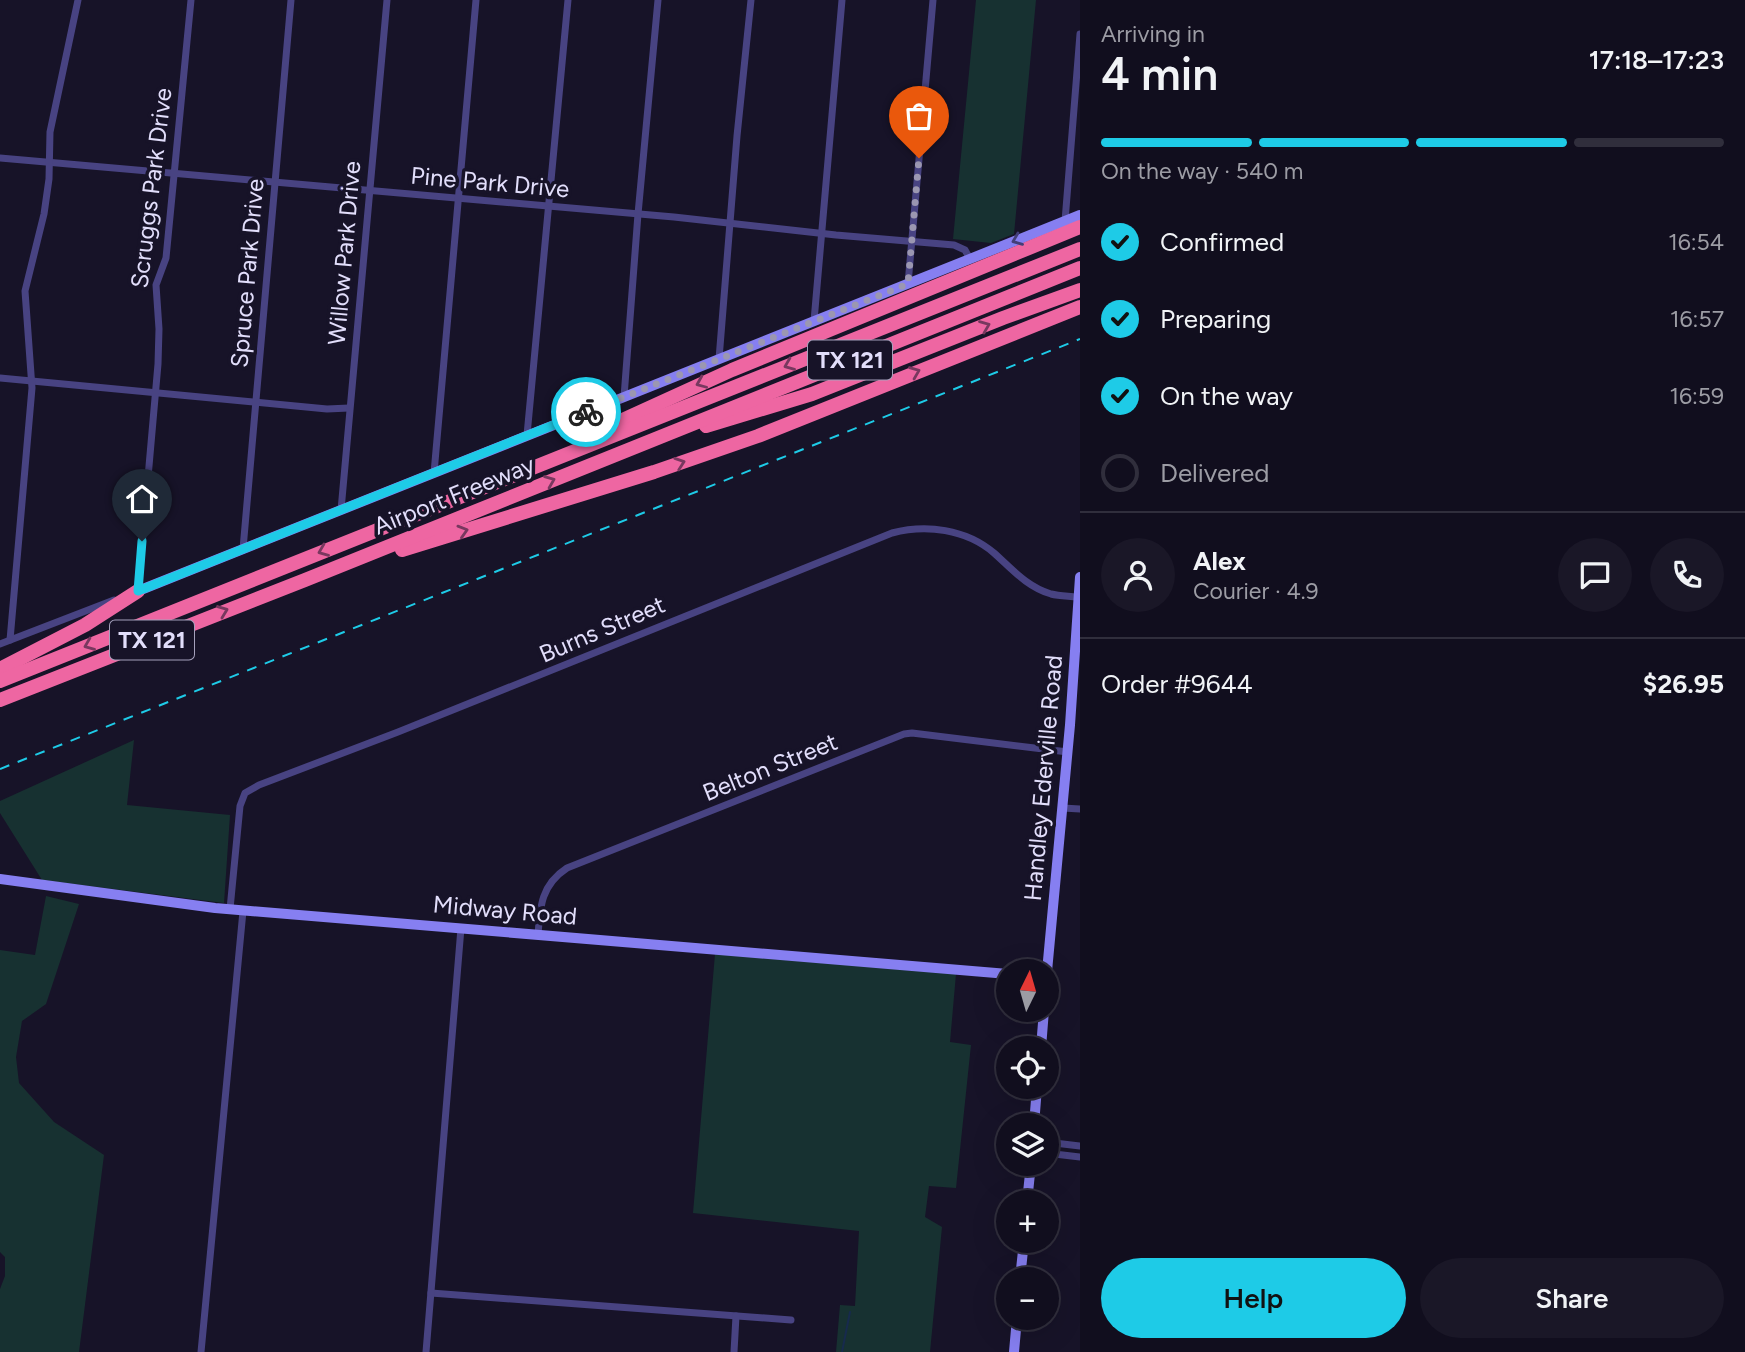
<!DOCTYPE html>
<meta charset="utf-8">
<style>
:root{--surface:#110e1e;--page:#1a1727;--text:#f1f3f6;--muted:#9c9ca4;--line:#302e3c;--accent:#1ecbe7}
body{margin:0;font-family:Figtree,sans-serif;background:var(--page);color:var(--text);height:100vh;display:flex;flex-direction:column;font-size:26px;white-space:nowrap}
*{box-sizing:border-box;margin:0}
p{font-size:23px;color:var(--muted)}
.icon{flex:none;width:38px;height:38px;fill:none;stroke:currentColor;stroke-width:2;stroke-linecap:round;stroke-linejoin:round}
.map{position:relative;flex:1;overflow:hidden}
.details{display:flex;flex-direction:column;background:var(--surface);width:665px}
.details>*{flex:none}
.needle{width:46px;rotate:5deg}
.tools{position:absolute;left:996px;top:959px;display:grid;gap:14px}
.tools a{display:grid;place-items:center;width:63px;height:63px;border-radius:50%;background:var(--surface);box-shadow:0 7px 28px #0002,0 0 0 2px var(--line);font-size:35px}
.pin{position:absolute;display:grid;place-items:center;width:60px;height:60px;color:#fff;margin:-72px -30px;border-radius:50% 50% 50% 0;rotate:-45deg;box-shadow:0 0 7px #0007}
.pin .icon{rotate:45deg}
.courier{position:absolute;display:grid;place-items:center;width:70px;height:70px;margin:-35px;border:5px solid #1ecbe7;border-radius:50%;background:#fff;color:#222;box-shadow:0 2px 9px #0007}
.overview em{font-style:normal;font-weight:600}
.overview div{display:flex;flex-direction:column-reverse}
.overview{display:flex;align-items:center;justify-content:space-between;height:119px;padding:0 21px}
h1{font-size:46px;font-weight:600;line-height:52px}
.bar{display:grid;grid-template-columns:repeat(4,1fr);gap:10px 7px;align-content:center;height:84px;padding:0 21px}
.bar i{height:9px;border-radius:5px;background:var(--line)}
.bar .active{background:var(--accent)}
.bar p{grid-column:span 4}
.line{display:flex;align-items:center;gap:18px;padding:0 21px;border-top:2px solid var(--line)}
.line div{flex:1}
.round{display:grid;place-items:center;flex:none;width:74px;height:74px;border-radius:37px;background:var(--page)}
ol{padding:0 21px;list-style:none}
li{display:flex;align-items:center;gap:21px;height:77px}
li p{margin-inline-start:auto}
li .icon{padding:7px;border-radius:50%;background:var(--accent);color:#111;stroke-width:4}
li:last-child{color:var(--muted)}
li i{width:38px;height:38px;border:4px solid var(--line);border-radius:50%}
.primary-button{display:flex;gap:14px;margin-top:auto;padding:14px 21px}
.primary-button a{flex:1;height:80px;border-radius:42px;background:var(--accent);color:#111;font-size:28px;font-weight:600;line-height:80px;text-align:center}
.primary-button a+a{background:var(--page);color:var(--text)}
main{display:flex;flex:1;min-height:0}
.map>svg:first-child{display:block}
</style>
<main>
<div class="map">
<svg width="1080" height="1352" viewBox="0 0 1080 1352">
<rect width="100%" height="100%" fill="#171328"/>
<g fill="#173131">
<path d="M976,0H1036L1014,234L991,243L953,239Z"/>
<path d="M134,740L127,805L230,815L224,903L42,880L0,813V801Z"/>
<path d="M46,896L79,904L46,1004L22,1021L16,1057L19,1083L54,1122L104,1155L79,1352H0V1289L5,1276V1257L0,1252V950L35,955Z"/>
<path d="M715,954L956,974L950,1042L971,1045L956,1188L929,1186L925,1217L942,1227L930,1352H836L840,1305L855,1306L859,1231L693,1213Z"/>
</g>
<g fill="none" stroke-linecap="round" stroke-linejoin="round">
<path stroke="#172a4d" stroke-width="2" d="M842,1352L850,1312"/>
<g stroke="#484382" stroke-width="7">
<path d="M0,158L674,217L836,235L954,245L965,250L970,259"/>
<path d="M1065,221L1080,34"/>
<path d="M908,284L933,0"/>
<path d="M814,321L842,0"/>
<path d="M719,359L737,136L751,0"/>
<path d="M0,378L327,409L349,408"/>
<path d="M624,397L638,214L658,0"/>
<path d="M527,435L568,0"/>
<path d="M434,473L476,0"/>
<path d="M341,510L387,0"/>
<path d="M243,549L291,0"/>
<path d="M135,592L138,591L158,364L159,329L156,285L166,258L191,0"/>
<path d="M10,640L32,388L25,291L44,214L49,179L50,132L78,0"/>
<path d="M0,644L114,600"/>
<path d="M1063,808L1080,809"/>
<path d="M230,909L240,806L245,793L259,785L398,732L892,533C926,524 966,529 994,553C1012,569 1027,587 1051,594C1059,596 1069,596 1077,597"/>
<path d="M538,935C540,907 541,885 567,868L904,734L912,733L1068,752"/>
<path d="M1046,1142L1080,1146"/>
<path d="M1046,1153L1080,1157"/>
<path d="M431,1293L791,1320"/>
<path d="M201,1352L243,911"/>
<path d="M426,1352L461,928"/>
<path d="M734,1352L736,1316"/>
</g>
<g stroke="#867ff1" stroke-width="10">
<path d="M138,591L1080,215"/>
<path d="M0,879L215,908L1008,974"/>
<path d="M1046,982L1070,725L1080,577"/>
<path d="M1041,1048L1044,1010"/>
<path d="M1034,1125L1037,1087"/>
<path d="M1027,1202L1031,1164"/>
<path d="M1020,1279L1024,1241"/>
<path d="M1014,1352L1017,1318"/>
</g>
<g stroke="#ee66a2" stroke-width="14">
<path d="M706,426L812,394L1003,318L1080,290"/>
<path d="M585,437L732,370L1080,227"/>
<path d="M402,550L654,472L758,436L1080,307"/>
<path d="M0,669L85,625L138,591"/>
<path d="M0,681L1080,249"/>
<path d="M0,700L305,580L1080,268"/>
</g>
<path stroke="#1ecbe7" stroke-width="2" stroke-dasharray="10 9" stroke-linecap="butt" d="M0,769L1080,339"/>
</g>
<defs><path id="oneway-chevron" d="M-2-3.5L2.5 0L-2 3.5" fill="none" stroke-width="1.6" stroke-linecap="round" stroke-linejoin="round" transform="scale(1.75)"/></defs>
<use stroke="#433e78" href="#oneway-chevron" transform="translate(1017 240) rotate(158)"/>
<g stroke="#78385f">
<use href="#oneway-chevron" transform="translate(985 326) rotate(-22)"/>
<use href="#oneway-chevron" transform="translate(789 365) rotate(158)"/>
<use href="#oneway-chevron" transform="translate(915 372) rotate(-22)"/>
<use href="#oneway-chevron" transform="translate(701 383) rotate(157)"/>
<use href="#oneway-chevron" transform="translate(680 463) rotate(-19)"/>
<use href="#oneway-chevron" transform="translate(550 481) rotate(-22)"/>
<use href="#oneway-chevron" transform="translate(463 531) rotate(-17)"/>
<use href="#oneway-chevron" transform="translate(323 551) rotate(158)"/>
<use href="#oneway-chevron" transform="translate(223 611) rotate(-21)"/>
<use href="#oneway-chevron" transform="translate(89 645) rotate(158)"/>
</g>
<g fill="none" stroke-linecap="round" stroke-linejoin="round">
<path stroke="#9b97b1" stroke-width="7" stroke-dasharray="0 12.6" d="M586,412L908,284L919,158"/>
<path stroke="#1ecbe7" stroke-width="9" d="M142,541L138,591L586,412"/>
</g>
<g text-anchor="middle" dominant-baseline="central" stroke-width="7" stroke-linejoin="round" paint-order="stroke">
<g fill="#171328" stroke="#a5a1bc" stroke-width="2">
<rect x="808" y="340.5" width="84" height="39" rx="5"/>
<rect x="110" y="620.5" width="84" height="39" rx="5"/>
</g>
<g font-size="23" font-weight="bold" fill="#e2defb">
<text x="850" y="360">TX 121</text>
<text x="152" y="640">TX 121</text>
</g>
<g font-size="24" fill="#e2defb" stroke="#171328">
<text transform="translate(490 182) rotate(5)">Pine Park Drive</text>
<text transform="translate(151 188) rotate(-83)">Scruggs Park Drive</text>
<text transform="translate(344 253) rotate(-85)">Willow Park Drive</text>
<text transform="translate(247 273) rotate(-85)">Spruce Park Drive</text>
<text transform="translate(454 495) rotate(-22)">Airport Freeway</text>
<text transform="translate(602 629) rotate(-23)">Burns Street</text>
<text transform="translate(770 767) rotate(-22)">Belton Street</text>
<text transform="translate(1043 778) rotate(-85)">Handley Ederville Road</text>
<text transform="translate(505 910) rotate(5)">Midway Road</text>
</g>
</g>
</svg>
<div class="tools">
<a><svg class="needle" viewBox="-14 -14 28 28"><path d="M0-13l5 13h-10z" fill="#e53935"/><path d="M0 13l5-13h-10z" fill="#9c9ca4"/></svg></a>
<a><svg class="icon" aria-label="locate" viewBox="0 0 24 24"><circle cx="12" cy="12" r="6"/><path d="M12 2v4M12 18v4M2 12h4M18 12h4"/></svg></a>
<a><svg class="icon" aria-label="layers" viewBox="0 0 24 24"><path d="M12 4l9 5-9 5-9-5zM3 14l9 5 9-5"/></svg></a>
<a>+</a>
<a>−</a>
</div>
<div class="pin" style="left:919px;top:158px;background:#ea580c"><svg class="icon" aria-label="bag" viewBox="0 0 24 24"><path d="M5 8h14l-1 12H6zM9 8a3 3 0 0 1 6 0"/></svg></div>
<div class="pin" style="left:142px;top:541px;background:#1f2937"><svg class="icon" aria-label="home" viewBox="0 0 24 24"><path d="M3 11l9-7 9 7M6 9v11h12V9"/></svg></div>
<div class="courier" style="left:586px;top:412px"><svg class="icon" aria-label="bike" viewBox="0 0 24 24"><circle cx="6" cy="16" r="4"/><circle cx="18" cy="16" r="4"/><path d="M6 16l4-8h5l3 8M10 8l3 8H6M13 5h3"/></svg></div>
</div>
<section class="details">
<div class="overview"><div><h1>4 min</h1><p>Arriving in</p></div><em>17:18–17:23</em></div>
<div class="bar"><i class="active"></i><i class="active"></i><i class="active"></i><i></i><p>On the way · 540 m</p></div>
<ol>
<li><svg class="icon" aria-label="check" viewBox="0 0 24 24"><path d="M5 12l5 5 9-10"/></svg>Confirmed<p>16:54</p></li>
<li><svg class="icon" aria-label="check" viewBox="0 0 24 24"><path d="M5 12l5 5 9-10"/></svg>Preparing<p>16:57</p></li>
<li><svg class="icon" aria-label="check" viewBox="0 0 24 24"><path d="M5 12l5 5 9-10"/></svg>On the way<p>16:59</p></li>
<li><i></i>Delivered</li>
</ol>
<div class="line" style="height:126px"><a class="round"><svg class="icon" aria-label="person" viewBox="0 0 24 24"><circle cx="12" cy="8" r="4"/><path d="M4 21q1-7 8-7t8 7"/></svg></a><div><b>Alex</b><p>Courier · 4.9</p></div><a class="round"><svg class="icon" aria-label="chat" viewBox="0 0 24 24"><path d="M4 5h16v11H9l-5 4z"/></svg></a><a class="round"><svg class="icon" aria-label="phone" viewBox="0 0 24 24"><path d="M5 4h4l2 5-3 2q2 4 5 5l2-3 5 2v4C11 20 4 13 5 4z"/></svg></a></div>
<div class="line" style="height:91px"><div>Order #9644</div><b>$26.95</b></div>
<div class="primary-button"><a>Help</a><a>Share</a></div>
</section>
</main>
